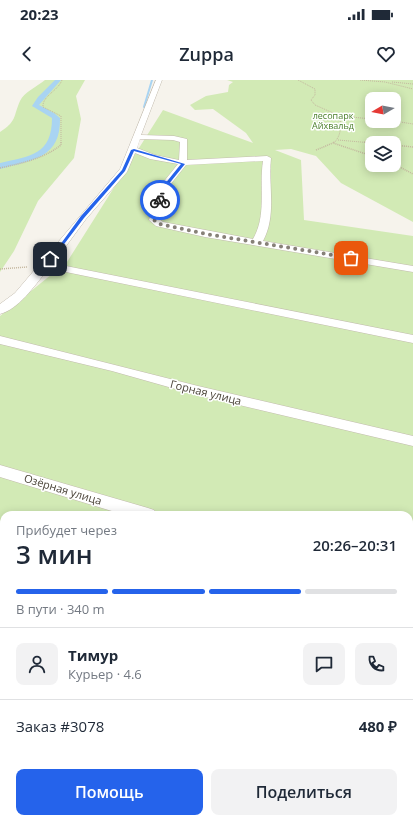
<!DOCTYPE html>
<html lang="ru">
<meta charset="utf-8">
<style>
:root{--surface:#fff;--page:#f2f2f3;--text:#1f2937;--muted:#747a83;--line:#e0e1e3;--accent:#2563eb}
body{margin:0;font-family:"Open Sans",sans-serif;background:var(--page);color:var(--text);height:100vh;display:flex;flex-direction:column;font-size:15px;white-space:nowrap}
*{box-sizing:border-box;margin:0}
p{font-size:13px;color:var(--muted)}
.icon{flex:none;width:22px;height:22px;fill:none;stroke:currentColor;stroke-width:2;stroke-linecap:round;stroke-linejoin:round}
.map{position:relative;flex:1;overflow:hidden}
.drawer{position:absolute;left:0px;top:431px;width:413px;height:312px;display:flex;flex-direction:column;background:var(--surface);border-radius:12px 12px 0 0;box-shadow:0 2px 10px #0003}
.drawer>*{flex:none}
.needle{width:26px;rotate:260deg}
.fabs{position:absolute;left:365px;top:12px;display:grid;gap:8px}
.fabs a{display:grid;place-items:center;width:36px;height:36px;border-radius:8px;background:var(--surface);box-shadow:0 2px 10px #0003;font-size:20px}
.pin{position:absolute;display:grid;place-items:center;width:34px;height:34px;color:#fff;margin:-17px;border-radius:8px;box-shadow:0 2px 6px #0006}
.courier{position:absolute;display:grid;place-items:center;width:40px;height:40px;margin:-20px;border:3px solid #2563eb;border-radius:50%;background:#fff;color:#222;box-shadow:0 1px 5px #0007}
.head em{font-style:normal;font-weight:600}
.head div{display:flex;flex-direction:column-reverse}
.head{display:flex;align-items:center;justify-content:space-between;height:68px;padding:0 16px}
h1{font-size:26px;font-weight:600;line-height:30px}
.bar{display:grid;grid-template-columns:repeat(4,1fr);gap:6px 4px;align-content:center;height:48px;padding:0 16px}
.bar i{height:5px;border-radius:3px;background:var(--line)}
.bar .selected{background:var(--accent)}
.bar p{grid-column:span 4}
.line{display:flex;align-items:center;gap:10px;padding:0 16px;border-top:1px solid var(--line)}
.line div{flex:1}
.round{display:grid;place-items:center;flex:none;width:42px;height:42px;border-radius:8px;background:var(--page)}
.button{display:flex;gap:8px;margin-top:auto;padding:8px 16px}
.button a{flex:1;height:46px;border-radius:8px;background:var(--accent);color:#fff;font-size:16px;font-weight:600;line-height:46px;text-align:center}
.button a+a{background:var(--page);color:var(--text)}
.status{display:flex;justify-content:space-between;align-items:center;height:28px;padding:0 20px;background:var(--surface);direction:ltr}
.status svg{height:11px;fill:currentColor}
header{display:flex;justify-content:space-between;align-items:center;height:52px;padding:0 16px;background:var(--surface);font-size:18px;font-weight:600}
.map>svg:first-child{display:block}
</style>
<div class="status"><b>20:23</b><svg viewBox="0 0 49 12"><path d="M0 12V9h3v3zM5 12V6h3v6zM10 12V3h3v9zM15 12V0h3v12zM26 1h20v11H26zM47 4h2v5h-2z"/></svg></div>
<header><svg class="icon" aria-label="back" viewBox="0 0 24 24"><path d="M15 5l-7 7 7 7"/></svg>Zuppa<svg class="icon" aria-label="heart" viewBox="0 0 24 24"><path d="M12 20l-8-8c-3-5 5-10 8-4 3-6 11-1 8 4z"/></svg></header>
<div class="map">
<svg width="413" height="743" viewBox="0 0 413 743">
<rect width="100%" height="100%" fill="#f6f3ec"/>
<g fill="#d2eab5" fill-rule="evenodd">
<path d="M45,0H85L76,16L81,39L74,78L38,121L14,171L0,192V52C17,41 13,37 20,21C24,12 38,6 45,0Z"/>
<path d="M227,0H413V142L341,103L316,76L291,69L275,70L301,80L304,140L413,156V743H87L83,739H409V435H4V664L0,660V236L67,182L163,30L253,63L246,53L213,29L195,30L190,25L206,16L228,12L229,5L233,2ZM372,19H394V41H372ZM372,63H394V85H372Z"/>
</g>
<g fill="none" stroke-linecap="round" stroke-linejoin="round">
<path stroke="#a9d4f2" stroke-width="2" d="M144,27L152,0"/>
<path fill="#a9d4f2" fill-rule="evenodd" d="M55,0H61L39,25L54,33L60,38C61,78 33,80 0,89V83C30,76 52,75 52,38L32,26L38,17Z"/>
<g stroke="#c2bbae" stroke-width="1">
<g id="minor">
<path d="M156,0H162L141,55L174,56L187,59V80L267,76L271,78C268,106 277,135 263,161L413,186V192L205,157L156,146L149,140L157,110L178,84L150,79L135,73L127,92L86,139L52,185L66,186L413,255V263L66,192H46C34,206 19,229 0,234V224L15,213L120,89ZM140,59L173,60L180,62L179,80L155,75L137,68ZM263,81C259,107 267,135 253,159L163,142L159,139L166,110L186,85Z"/>
<path d="M0,256L198,306L413,356V366L197,315L112,291L0,264Z"/>
<path d="M0,385L148,428L154,430L157,435H125L0,397Z"/>
<path d="M409,517L413,518V536L409,535Z"/>
</g>
</g>
<g stroke="#c4b79f" stroke-width="1" stroke-dasharray="1 1" stroke-linecap="butt">
<path d="M298,0L315,9V15L311,20L315,25L340,36C341,49 341,55 334,63"/>
<path d="M360,0L385,2L413,9"/>
<path d="M392,2L413,4"/>
<path d="M340,36L372,39"/>
<path d="M394,41L413,44"/>
<path d="M338,60L372,63"/>
<path d="M61,63V36L43,27C42,16 58,11 62,0"/>
</g>
<g stroke="#c4b79f" stroke-width="1.5" stroke-dasharray="1 1" stroke-linecap="butt">
<path d="M334,62L333,63L372,76"/>
<path d="M364,62L372,63"/>
<path d="M394,65L413,67"/>
<path d="M316,70L333,63"/>
<path d="M394,84L413,94"/>
<path d="M0,88C22,83 43,79 61,65V62"/>
<path d="M0,189L27,187"/>
</g>
<use href="#minor" fill="#fff" fill-rule="evenodd"/>
</g>
<path fill="#2563eb" d="M134,69L185,84L164,110L161,121L158,120L160,110L181,84L134,71L125,91L84,138L52,180H49L81,136L122,90L131,70Z"/>
<g fill="none" stroke-linecap="round" stroke-linejoin="round">
<path stroke="#878178" stroke-width="4" stroke-dasharray="0 7.2" d="M160,120L154,140L160,144L206,154L351,178"/>
</g>
<g text-anchor="middle" dominant-baseline="central" stroke-width="3" stroke-linejoin="round" paint-order="stroke">
<g font-size="9" fill="#4a7f2a" stroke="#fff">
<text x="333" y="35">лесопарк<tspan x="333" dy="10">Айхвальд</tspan></text>
</g>
<g font-size="11" fill="#4b4439" stroke="#fff">
<text transform="translate(206 312) rotate(14)">Горная улица</text>
<text transform="translate(63 409) rotate(17)">Озёрная улица</text>
</g>
</g>
</svg>
<div class="fabs">
<a><svg class="needle" viewBox="-14 -14 28 28"><path d="M0-13l5 13h-10z" fill="#e53935"/><path d="M0 13l5-13h-10z" fill="#747a83"/></svg></a>
<a><svg class="icon" aria-label="layers" viewBox="0 0 24 24"><path d="M12 4l9 5-9 5-9-5zM3 14l9 5 9-5"/></svg></a>
</div>
<div class="pin" style="left:351px;top:178px;background:#ea580c"><svg class="icon" aria-label="bag" viewBox="0 0 24 24"><path d="M5 8h14l-1 12H6zM9 8a3 3 0 0 1 6 0"/></svg></div>
<div class="pin" style="left:50px;top:179px;background:#1f2937"><svg class="icon" aria-label="home" viewBox="0 0 24 24"><path d="M3 11l9-7 9 7M6 9v11h12V9"/></svg></div>
<div class="courier" style="left:160px;top:120px"><svg class="icon" aria-label="bike" viewBox="0 0 24 24"><circle cx="6" cy="16" r="4"/><circle cx="18" cy="16" r="4"/><path d="M6 16l4-8h5l3 8M10 8l3 8H6M13 5h3"/></svg></div>
<section class="drawer">
<div class="head"><div><h1>3 мин</h1><p>Прибудет через</p></div><em>20:26–20:31</em></div>
<div class="bar"><i class="selected"></i><i class="selected"></i><i class="selected"></i><i></i><p>В пути · 340 m</p></div>
<div class="line" style="height:72px"><a class="round"><svg class="icon" aria-label="person" viewBox="0 0 24 24"><circle cx="12" cy="8" r="4"/><path d="M4 21q1-7 8-7t8 7"/></svg></a><div><b>Тимур</b><p>Курьер · 4.6</p></div><a class="round"><svg class="icon" aria-label="chat" viewBox="0 0 24 24"><path d="M4 5h16v11H9l-5 4z"/></svg></a><a class="round"><svg class="icon" aria-label="phone" viewBox="0 0 24 24"><path d="M5 4h4l2 5-3 2q2 4 5 5l2-3 5 2v4C11 20 4 13 5 4z"/></svg></a></div>
<div class="line" style="height:52px"><div>Заказ #3078</div><b>480 ₽</b></div>
<div class="button"><a>Помощь</a><a>Поделиться</a></div>
</section>
</div>
